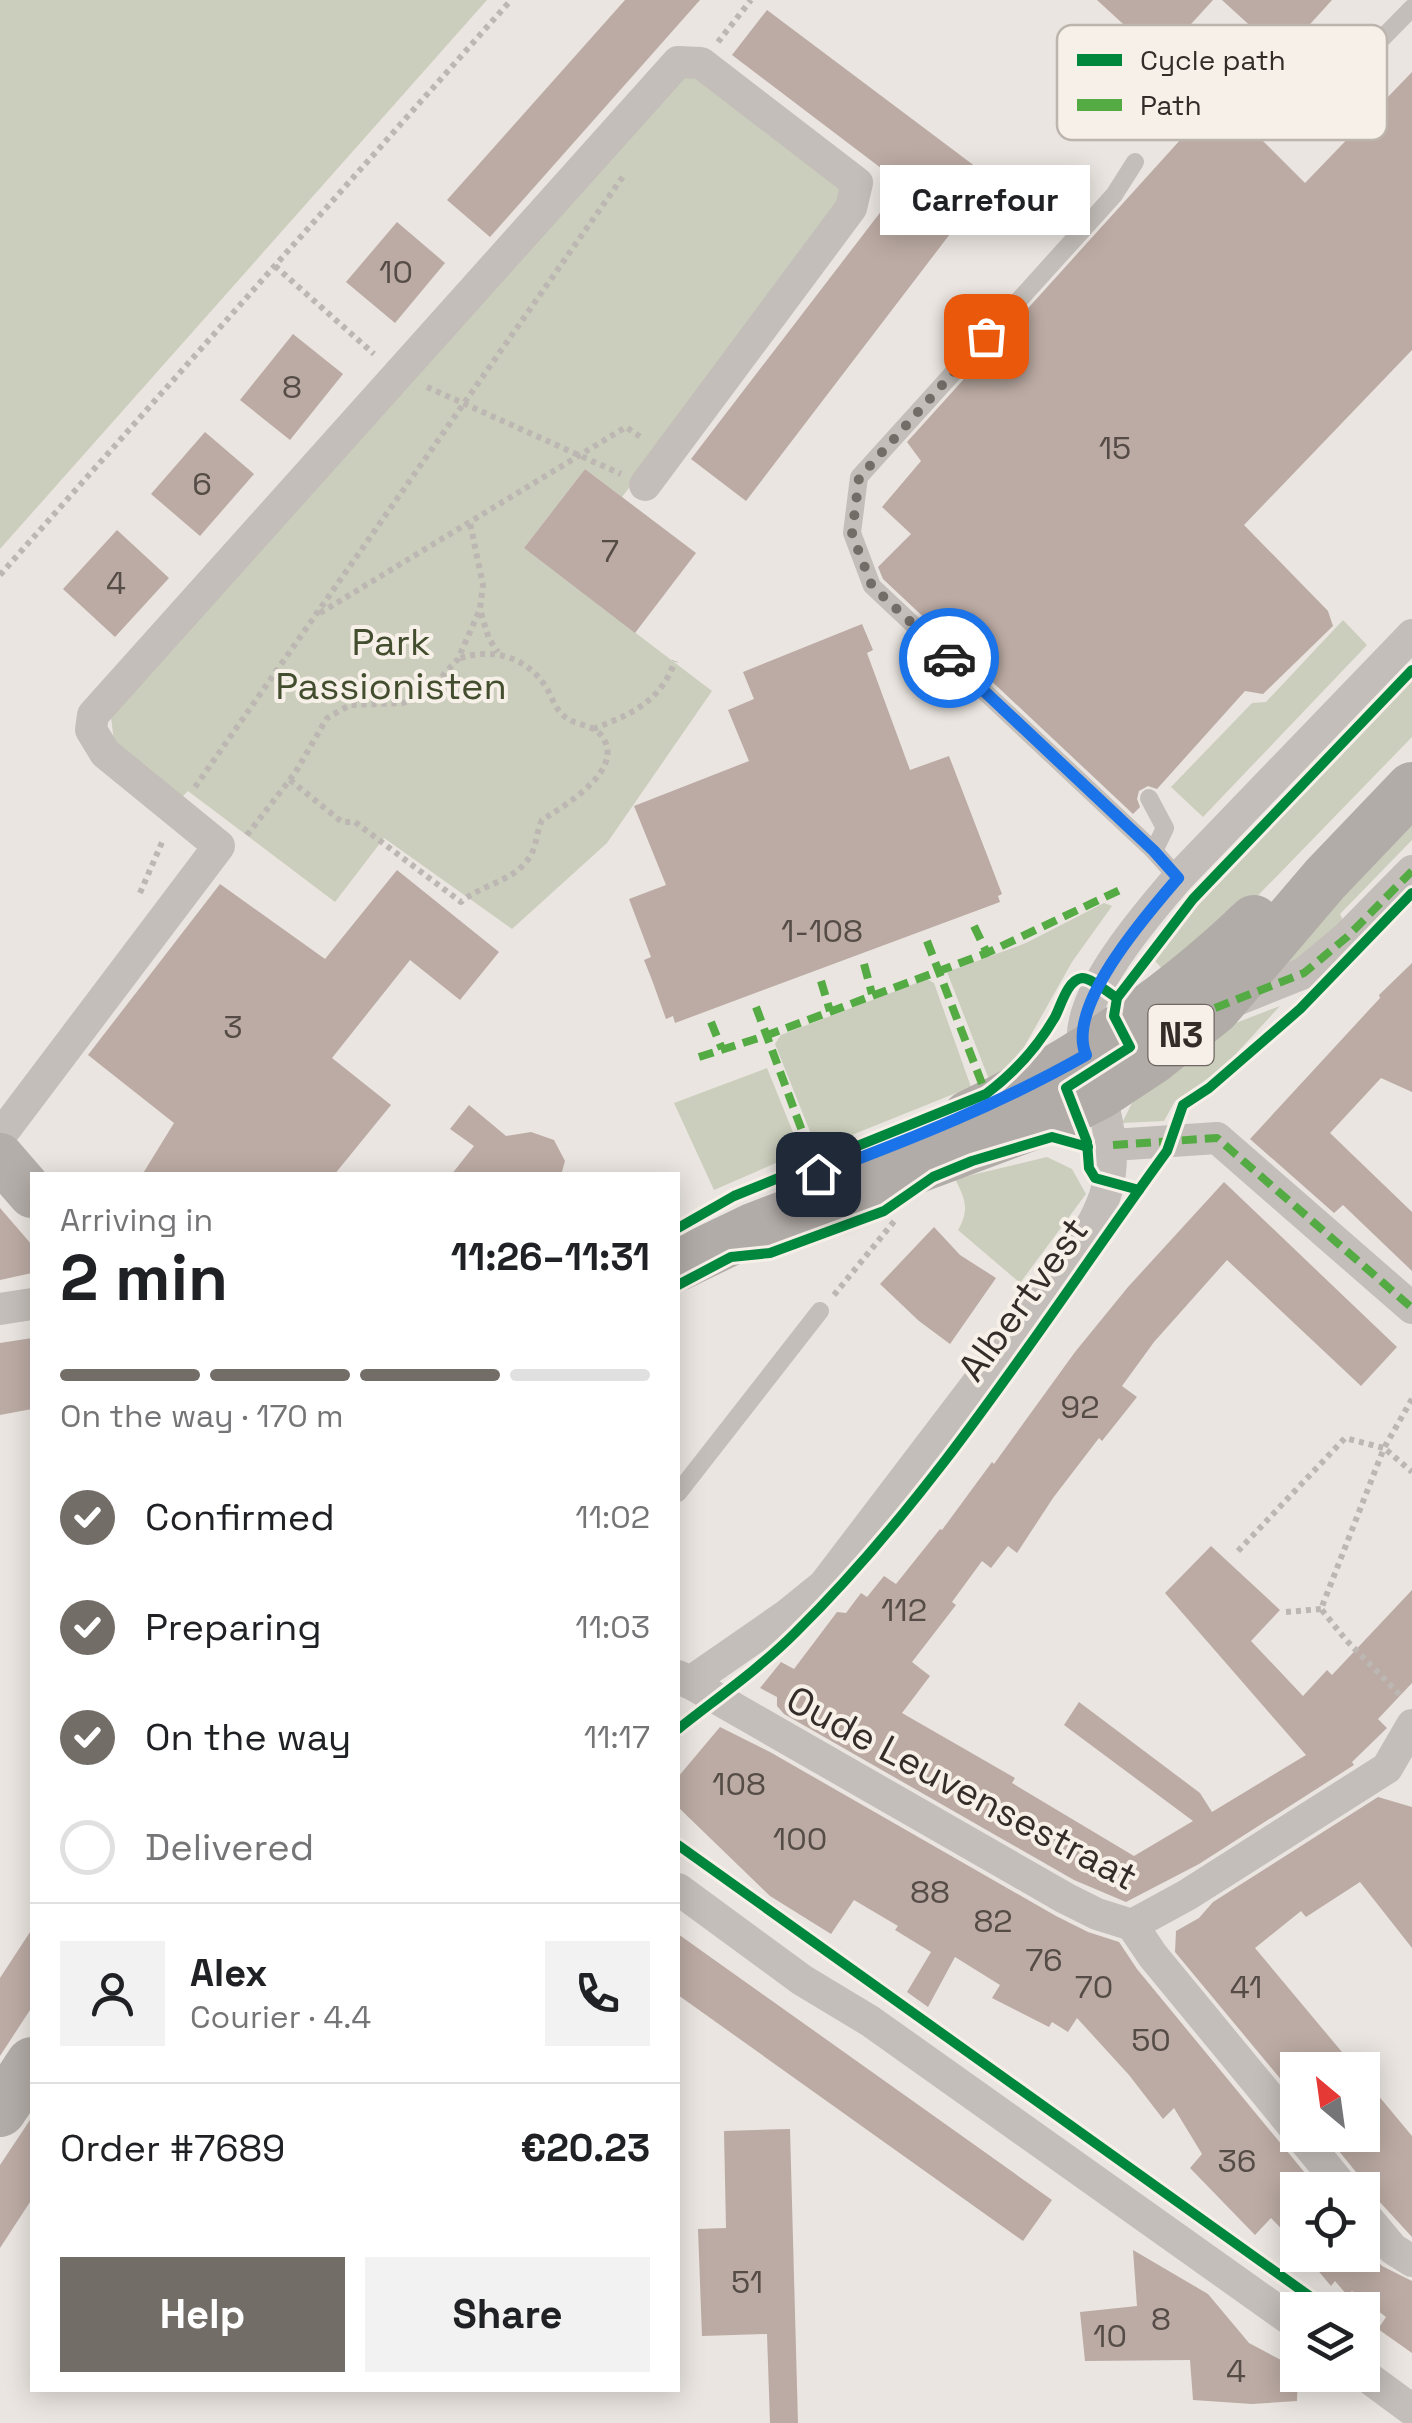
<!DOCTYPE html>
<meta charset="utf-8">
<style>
:root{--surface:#fff;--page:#f2f2f2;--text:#202124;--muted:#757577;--line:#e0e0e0;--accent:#736d68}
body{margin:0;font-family:"Space Grotesk",sans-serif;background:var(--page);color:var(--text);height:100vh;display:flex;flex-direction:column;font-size:38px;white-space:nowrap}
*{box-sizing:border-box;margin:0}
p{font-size:32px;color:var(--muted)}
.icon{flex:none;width:55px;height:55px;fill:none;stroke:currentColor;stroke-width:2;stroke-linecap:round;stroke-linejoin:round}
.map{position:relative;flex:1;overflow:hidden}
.side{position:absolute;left:30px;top:1172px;width:650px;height:1220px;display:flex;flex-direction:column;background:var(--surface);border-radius:0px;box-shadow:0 5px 25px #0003}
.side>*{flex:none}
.needle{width:65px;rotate:331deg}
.tools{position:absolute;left:1280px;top:2052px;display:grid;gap:20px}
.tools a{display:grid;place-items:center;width:100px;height:100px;border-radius:0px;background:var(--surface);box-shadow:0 5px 25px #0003;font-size:50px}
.pin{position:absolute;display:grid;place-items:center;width:85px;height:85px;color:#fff;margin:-42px;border-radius:20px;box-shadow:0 5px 15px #0006}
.courier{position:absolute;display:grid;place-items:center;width:100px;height:100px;margin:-50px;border:8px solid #1a73e8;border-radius:50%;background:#fff;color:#222;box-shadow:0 2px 12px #0007}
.bubble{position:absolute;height:70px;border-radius:0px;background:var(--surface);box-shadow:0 5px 25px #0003;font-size:32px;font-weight:600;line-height:70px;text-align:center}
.summary em{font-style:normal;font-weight:600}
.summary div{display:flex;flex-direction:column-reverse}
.summary{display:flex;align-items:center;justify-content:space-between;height:170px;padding:0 30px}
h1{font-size:65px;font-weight:600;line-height:75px}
.bar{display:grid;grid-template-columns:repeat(4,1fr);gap:15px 10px;align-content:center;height:120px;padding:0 30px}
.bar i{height:12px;border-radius:8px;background:var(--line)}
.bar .active{background:var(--accent)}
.bar p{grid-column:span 4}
.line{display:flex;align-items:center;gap:25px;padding:0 30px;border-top:2px solid var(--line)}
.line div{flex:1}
.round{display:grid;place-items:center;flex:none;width:105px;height:105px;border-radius:0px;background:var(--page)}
ol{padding:0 30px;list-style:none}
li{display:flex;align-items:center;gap:30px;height:110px}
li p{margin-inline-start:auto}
li .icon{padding:10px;border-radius:50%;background:var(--accent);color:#fff;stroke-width:4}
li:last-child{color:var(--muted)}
li i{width:55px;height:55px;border:5px solid var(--line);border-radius:50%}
.button{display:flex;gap:20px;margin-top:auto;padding:20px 30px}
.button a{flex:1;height:115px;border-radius:0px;background:var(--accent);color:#fff;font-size:40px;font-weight:600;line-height:115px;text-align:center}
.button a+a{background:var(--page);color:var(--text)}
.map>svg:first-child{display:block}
</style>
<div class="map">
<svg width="1412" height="2423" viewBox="0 0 1412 2423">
<rect width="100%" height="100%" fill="#eae5e0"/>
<g fill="#cbcebc">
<path d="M0,0H487L0,549Z"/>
<path d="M692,73L840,182L837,217L622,497L585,469L524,548L712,691L607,843L512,929L384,838L335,902L188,791L181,798L114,742L111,717L669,82Z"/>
<path d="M1343,620L1367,645L1203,817L1171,787L1252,703L1266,702Z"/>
<path d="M1412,681V737L1206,949L1168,975L1155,961L1180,924Z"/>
<path d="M1412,801V840L1340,914L1346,926L1310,956L1251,982Z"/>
<path d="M1104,903L1112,906L1072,962L1019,1056L990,1082L947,972L1026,943Z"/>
<path d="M927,979L934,983L971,1087L817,1149L775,1044L781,1035Z"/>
<path d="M1280,1006L1222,1069L1175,1101L1164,1121L1122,1123L1132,1103L1220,1029Z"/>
<path d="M767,1068L801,1152L714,1190L674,1103Z"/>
<path d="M1047,1157L1072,1169L1086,1194L1020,1283L958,1230C970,1210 965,1198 955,1179Z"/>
</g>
<g fill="#bcaba4">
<path d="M625,0H700L490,237L447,200Z"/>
<path d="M1097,0H1213L1160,58Z"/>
<path d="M1222,0H1332L1282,55Z"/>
<path d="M767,10L992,179L746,501L691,459L902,184L732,55Z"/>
<path d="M1412,72V350L1244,525L1328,611L1333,626L1263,694L1245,691L1157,789L1148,786L1139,791L1137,799L1140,807L1133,814L883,579L878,567L911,534L882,507L921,461L907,442L1219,97L1305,183Z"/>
<path d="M397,222L445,263L395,323L346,282Z"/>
<path d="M293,334L343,374L290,440L240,400Z"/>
<path d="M205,432L254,474L200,536L151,494Z"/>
<path d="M585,469L696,553L635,633L524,548Z"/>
<path d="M117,530L169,578L115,637L63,589Z"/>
<path d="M862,624L873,650L867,653L910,770L949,756L1002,894L998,896L1000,902L675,1023L673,1016L666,1019L652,980L644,960L651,957L629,899L666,885L634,806L749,761L728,710L754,699L743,672Z"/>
<path d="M397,870L499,952L460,1000L410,960L332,1058L391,1105L334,1175H142L174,1123L88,1055L220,884L325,959Z"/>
<path d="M1412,963V1092L1381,1078L1330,1133L1412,1212V1271L1343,1205L1334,1213L1250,1139L1380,998L1379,995Z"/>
<path d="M469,1105L506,1136L531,1132L554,1140L565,1161L561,1175H451L474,1146L450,1129Z"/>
<path d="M1224,1182L1397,1347L1361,1386L1227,1260L1154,1342L1122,1386L1137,1397L1102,1441L1099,1438L1053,1498L1017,1553L1008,1546L991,1568L982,1561L952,1602L956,1605L912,1662L930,1676L902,1713L1015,1778L1012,1783L1134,1856L1193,1821L1064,1725L1079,1702L1200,1793L1212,1812L1306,1755L1165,1593L1211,1546L1280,1610L1251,1641L1303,1696L1327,1670L1332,1675L1412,1590V1683L1378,1719L1387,1728L1352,1762L1354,1765L1199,1864L1126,1902L1074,1880L784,1714L777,1706V1697L760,1688L781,1662L794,1669L837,1612L846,1613L861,1593L867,1597L884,1576L896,1584L940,1529L942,1530L992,1462L994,1464L1075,1352L1128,1287Z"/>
<path d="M0,1208L32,1245V1273L0,1280Z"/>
<path d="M934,1227L960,1255L996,1278L950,1344L919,1321L880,1284Z"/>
<path d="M32,1338V1409L0,1415V1343Z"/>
<path d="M720,1727L770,1752L1056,1916L1088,1932L1119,1942L1137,1969L1319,2190H1298V2246L1271,2218L1255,2235L1190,2168L1202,2154L1174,2108L1163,2119L1129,2075L1077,2018L1068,2032L1052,2022L1049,2027L992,1998L1000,1985L955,1957L928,2007L907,1992L931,1952L895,1930L898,1926L854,1900L831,1934L770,1896L678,1807V1777Z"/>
<path d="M1378,1797L1412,1807V1948L1360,1882L1306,1917L1301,1911L1255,1948L1357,2070H1298V2100L1175,1952L1176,1931L1199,1918L1213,1902Z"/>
<path d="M32,1929V2007L0,2056V1978Z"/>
<path d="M678,1934L1052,2200L1023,2241L678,1995Z"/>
<path d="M1362,2076L1412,2136V2237L1377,2199L1364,2193L1360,2177L1326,2135H1362Z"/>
<path d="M32,2117V2199L0,2248V2165Z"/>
<path d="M790,2129L798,2423H770L767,2334L702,2336L698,2229L726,2228L724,2131Z"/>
<path d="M1362,2244L1382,2266L1412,2281V2353L1378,2329L1386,2317L1352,2291L1347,2295L1335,2281L1331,2286L1305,2255H1362Z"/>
<path d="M1133,2250L1208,2294L1249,2343L1298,2369L1297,2401L1252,2404L1193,2400L1190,2360L1085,2361L1080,2312L1137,2306Z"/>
</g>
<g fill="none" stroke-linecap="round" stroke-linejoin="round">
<g stroke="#bcb7b2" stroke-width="6" stroke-dasharray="5 5" stroke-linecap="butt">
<path d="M718,42L751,0"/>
<path d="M275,266L374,354"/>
<path d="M427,387L621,474"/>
<path d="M0,575L511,0"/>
<path d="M320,613L626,427L642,438"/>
<path d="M481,613L489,639L498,652"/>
<path d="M593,729C632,714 660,702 675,661"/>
<path d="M290,780L342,822H355L461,902C482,884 513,882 529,858C537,847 536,832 542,820C564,806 628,769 601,735C591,723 572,726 561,713C554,706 551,695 546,687C526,656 491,647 458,659"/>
<path d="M195,787L624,175"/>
<path d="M247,835L295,773L327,718L350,705L403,703L423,697L458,659L480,609L483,585L470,523"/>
<path d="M140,893L163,840"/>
<path d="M834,1295L896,1219"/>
<path d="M1412,1399L1384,1448L1412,1472"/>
<path d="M1238,1551L1345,1438L1384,1448L1321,1609L1346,1640L1402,1697"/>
<path d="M1286,1612L1321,1609"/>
</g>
<g stroke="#c3beb9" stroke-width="18">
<path d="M1184,107L1223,65L1290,132L1412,8"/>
<path d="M1135,162L1114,195L859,477L852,533L872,586L1154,851L1178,878"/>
<path d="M1149,798L1165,828L1154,851"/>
<path d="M678,1493L820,1311"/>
</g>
<g stroke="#c3beb9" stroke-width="32">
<path d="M1224,1005L1304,973L1347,937L1412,871"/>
<path d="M1086,1055C1065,1007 1147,914 1178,878L1412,635"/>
<path d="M0,1136L219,846L105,753L91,730L93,715L678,62L701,63L857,183L851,208L645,485"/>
<path d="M1113,1145L1217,1138L1412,1308"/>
<path d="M0,1309L32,1304"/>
<path d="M678,1676L1065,1898L1097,1914L1132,1925L1187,1895L1387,1768L1412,1725"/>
<path d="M689,1683L787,1615L824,1585L1062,1272C1109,1203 1123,1176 1100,1093"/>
<path d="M678,1889L802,1980L870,2021L1298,2325"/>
<path d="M1132,1925L1153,1956L1298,2132"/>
<path d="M1300,2135L1345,2190"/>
<path d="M1362,2212L1393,2249L1412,2261"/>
<path d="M1362,2373L1412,2410"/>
</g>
<path stroke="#b4aeaa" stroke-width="48" d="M0,1157L32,1194"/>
<g stroke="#b2aca8" stroke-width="52">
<path d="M969,1116C1074,1066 1170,1002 1254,921"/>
<path d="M678,1265L755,1228L1057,1115L1100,1093L1153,1058L1215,1008L1325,879L1412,788"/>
<path d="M0,2111L32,2063"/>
</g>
<g stroke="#54ab44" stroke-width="8" stroke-dasharray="15 8" stroke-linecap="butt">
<path d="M974,926L987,953"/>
<path d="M927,941L986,1094"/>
<path d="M864,964L872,994"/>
<path d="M821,981L830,1011"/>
<path d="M756,1007L817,1171"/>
<path d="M1215,1008L1304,973L1347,937L1412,871"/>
<path d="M711,1022L722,1049"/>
<path d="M699,1057L765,1036L987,953L1124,888"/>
<path d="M1113,1145L1217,1138L1412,1308"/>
</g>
<g stroke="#f7f0e8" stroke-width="16">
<g id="cycleway">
<path d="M1139,1190L1095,1178L1089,1168L1087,1142L1066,1088L1130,1047L1114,1016L1117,998L1193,899L1412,670"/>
<path d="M678,1228L734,1196L986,1094C1014,1073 1037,1048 1055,1017C1061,1006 1067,980 1082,978C1092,978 1108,993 1117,998"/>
<path d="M678,1285L731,1257L770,1253L884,1211L933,1177L972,1161L1052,1137L1088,1147"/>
<path d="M678,1729C717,1698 759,1669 795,1633C940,1490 1048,1314 1167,1151L1183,1105L1209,1088L1300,1009L1412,893"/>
<path d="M678,1845L1329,2310"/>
</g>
</g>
<use href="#cycleway" stroke="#00873e" stroke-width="10"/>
</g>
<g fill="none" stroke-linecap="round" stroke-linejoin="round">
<path stroke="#736d68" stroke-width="10" stroke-dasharray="0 18" d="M949,658L872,586L852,534L859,478L986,336"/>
<path stroke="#1a73e8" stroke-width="12" d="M818,1174C911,1139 1000,1104 1086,1055C1065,1007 1147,914 1178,878L1154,851L949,658"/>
</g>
<g text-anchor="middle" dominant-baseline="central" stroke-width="8" stroke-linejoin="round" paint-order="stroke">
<g font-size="32" fill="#554c47">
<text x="396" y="272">10</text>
<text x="292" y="387">8</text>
<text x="1115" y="448">15</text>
<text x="202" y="484">6</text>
<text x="610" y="551">7</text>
<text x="116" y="583">4</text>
<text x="822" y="931">1-108</text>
<text x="233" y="1027">3</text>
<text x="1080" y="1407">92</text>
<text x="904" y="1610">112</text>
<text x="739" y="1784">108</text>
<text x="800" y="1839">100</text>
<text x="930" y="1892">88</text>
<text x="993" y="1921">82</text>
<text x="1044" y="1960">76</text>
<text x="1094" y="1987">70</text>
<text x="1246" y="1987">41</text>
<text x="1151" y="2040">50</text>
<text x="1237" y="2161">36</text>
<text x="747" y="2282">51</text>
<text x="1161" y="2319">8</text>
<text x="1110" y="2336">10</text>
<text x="1236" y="2371">4</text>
</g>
<rect fill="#f7f0e8" stroke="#6e6762" stroke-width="2.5" x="1148.5" y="1005" width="65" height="60" rx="8"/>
<g font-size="35" font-weight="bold" fill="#332c28">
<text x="1181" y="1035">N3</text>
</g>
<g font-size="38" fill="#434e2f" stroke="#f7f0e8">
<text x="391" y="642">Park<tspan x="391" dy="44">Passionisten</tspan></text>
</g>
<g font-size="38" fill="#332c28" stroke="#f7f0e8">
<text transform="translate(1023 1299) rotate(-54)">Albertvest</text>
<text transform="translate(962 1788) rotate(28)">Oude Leuvensestraat</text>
</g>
</g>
<rect x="1057" y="25" width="330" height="115" rx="15" fill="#f7f0e8" stroke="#bcb5ae" stroke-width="2.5"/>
<rect x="1077" y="54" width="45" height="12" fill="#00873e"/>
<rect x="1077" y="99" width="45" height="12" fill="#54ab44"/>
<g font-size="28" fill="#332c28">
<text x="1140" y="70">Cycle path</text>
<text x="1140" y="115">Path</text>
</g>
</svg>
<div class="tools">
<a><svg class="needle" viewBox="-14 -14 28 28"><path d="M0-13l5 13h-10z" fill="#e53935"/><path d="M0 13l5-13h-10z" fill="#757577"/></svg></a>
<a><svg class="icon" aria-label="locate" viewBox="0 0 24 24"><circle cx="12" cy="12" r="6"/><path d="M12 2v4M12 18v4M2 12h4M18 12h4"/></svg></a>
<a><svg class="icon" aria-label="layers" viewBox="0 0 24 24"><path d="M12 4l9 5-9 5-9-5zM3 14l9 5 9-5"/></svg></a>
</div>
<div class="pin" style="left:986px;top:336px;background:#ea580c"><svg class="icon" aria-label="bag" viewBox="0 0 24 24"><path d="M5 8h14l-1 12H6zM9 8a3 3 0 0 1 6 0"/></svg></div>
<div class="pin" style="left:818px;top:1174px;background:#1f2937"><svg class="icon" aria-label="home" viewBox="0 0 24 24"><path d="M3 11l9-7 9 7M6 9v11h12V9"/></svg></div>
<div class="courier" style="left:949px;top:658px"><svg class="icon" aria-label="car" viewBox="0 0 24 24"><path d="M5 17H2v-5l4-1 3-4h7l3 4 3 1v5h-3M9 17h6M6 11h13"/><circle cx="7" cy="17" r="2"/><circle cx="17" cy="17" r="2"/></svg></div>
<div class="bubble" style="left:880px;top:165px;width:210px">Carrefour</div>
<section class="side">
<div class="summary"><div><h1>2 min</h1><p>Arriving in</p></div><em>11:26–11:31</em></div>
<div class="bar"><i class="active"></i><i class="active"></i><i class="active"></i><i></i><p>On the way · 170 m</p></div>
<ol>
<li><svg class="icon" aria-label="check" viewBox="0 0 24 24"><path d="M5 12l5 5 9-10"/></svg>Confirmed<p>11:02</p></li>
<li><svg class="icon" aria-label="check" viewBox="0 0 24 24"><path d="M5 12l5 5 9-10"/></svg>Preparing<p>11:03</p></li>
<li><svg class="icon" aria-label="check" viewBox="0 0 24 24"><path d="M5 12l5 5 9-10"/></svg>On the way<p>11:17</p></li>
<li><i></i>Delivered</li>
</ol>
<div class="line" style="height:180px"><a class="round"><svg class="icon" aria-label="person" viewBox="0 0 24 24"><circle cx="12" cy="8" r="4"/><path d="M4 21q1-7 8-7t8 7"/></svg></a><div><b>Alex</b><p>Courier · 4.4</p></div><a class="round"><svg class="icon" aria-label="phone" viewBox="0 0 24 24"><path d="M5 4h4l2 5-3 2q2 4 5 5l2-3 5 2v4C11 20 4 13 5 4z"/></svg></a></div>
<div class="line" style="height:130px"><div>Order #7689</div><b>€20.23</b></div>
<div class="button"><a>Help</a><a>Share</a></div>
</section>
</div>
